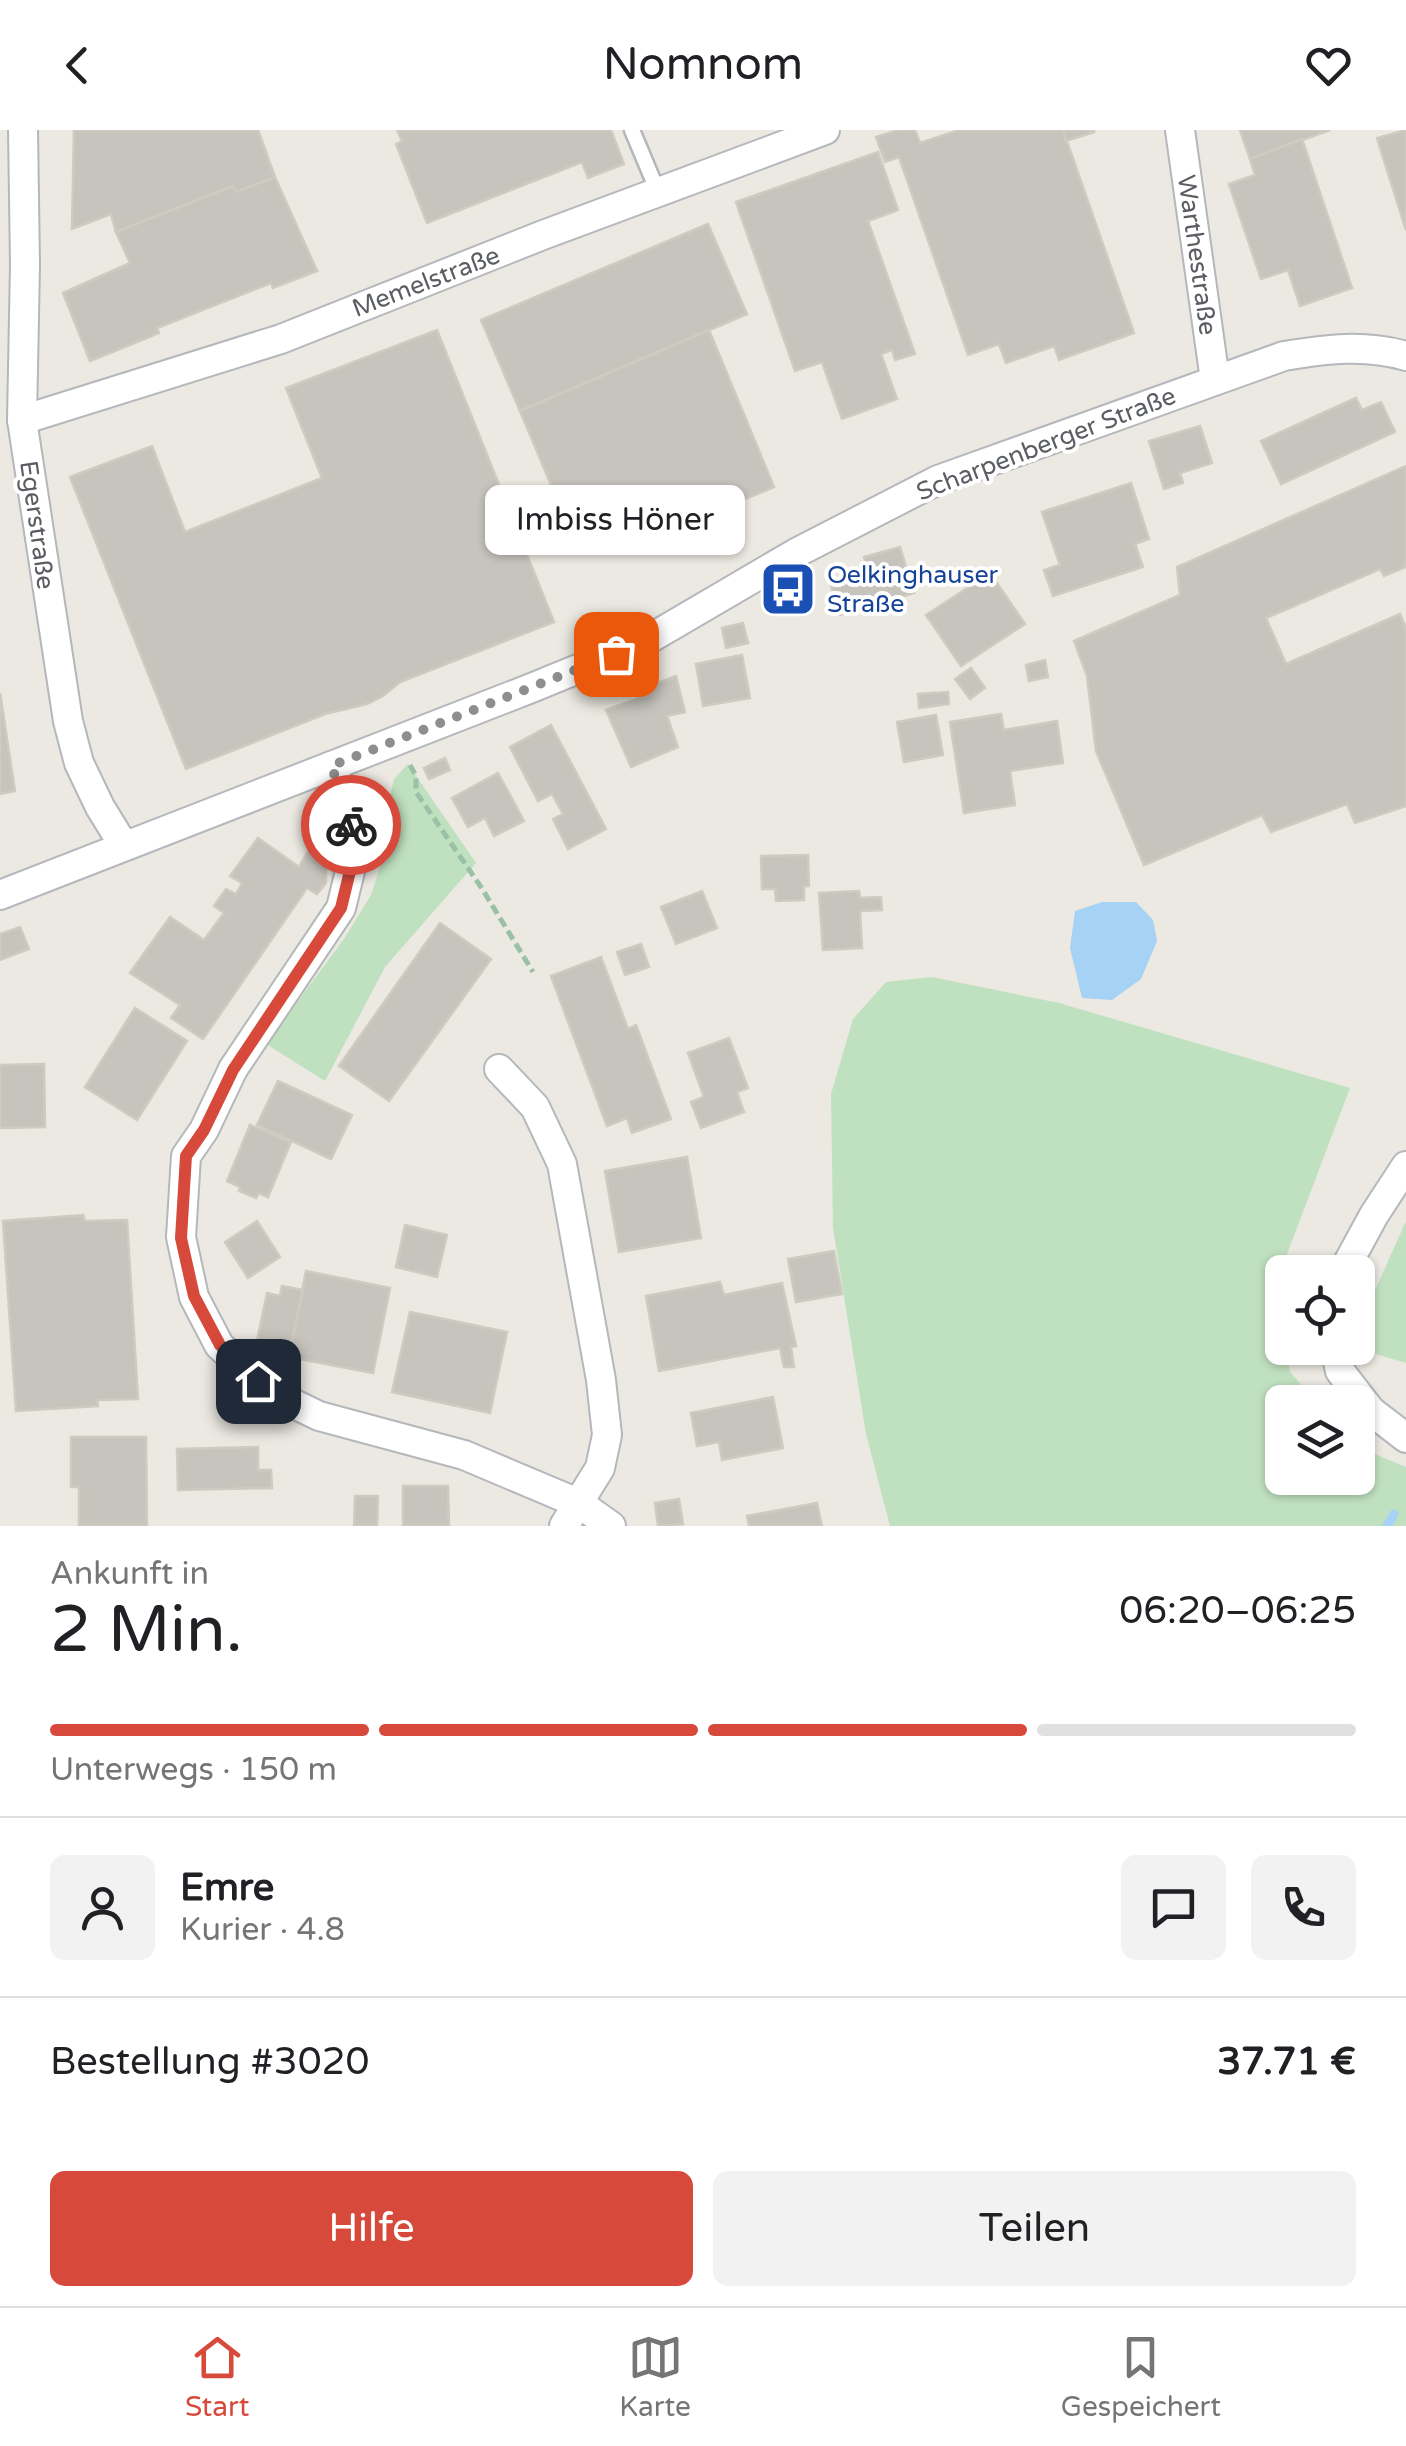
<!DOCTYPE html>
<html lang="de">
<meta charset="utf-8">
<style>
:root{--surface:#fff;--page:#f2f2f2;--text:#202124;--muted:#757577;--line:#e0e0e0;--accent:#d74a3b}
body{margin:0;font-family:"Varela Round",sans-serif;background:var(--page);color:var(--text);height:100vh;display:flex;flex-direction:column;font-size:38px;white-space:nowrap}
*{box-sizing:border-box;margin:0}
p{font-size:32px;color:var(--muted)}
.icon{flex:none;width:55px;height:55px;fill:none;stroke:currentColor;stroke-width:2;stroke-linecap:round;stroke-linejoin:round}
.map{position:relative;height:1396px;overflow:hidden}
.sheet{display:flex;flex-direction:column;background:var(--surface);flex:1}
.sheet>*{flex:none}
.fabs{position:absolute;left:1265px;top:1125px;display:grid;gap:20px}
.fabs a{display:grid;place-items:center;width:110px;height:110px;border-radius:15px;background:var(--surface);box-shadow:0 2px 8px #0004;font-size:50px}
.pin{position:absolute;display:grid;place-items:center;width:85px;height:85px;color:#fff;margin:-42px;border-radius:20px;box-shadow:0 5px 15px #0006}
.courier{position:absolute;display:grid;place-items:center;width:100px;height:100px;margin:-50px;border:8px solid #d74a3b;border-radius:50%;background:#fff;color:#222;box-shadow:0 2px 12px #0007}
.bubble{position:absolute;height:70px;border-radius:15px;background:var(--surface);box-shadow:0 2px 8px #0004;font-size:32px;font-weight:600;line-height:70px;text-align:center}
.head em{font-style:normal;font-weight:600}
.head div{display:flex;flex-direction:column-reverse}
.head{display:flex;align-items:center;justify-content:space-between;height:170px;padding:0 50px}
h1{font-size:65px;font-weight:600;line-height:75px}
.bar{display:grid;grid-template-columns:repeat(4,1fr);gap:15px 10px;align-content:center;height:120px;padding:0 50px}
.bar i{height:12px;border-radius:8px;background:var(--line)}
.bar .current{background:var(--accent)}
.bar p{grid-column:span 4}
.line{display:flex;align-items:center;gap:25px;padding:0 50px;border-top:2px solid var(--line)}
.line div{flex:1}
.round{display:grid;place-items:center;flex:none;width:105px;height:105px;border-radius:15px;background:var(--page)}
.action{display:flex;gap:20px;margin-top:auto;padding:20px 50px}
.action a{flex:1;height:115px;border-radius:15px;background:var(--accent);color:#fff;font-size:40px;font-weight:600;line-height:115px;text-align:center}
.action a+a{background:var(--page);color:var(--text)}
header{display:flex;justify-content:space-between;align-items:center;height:130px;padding:0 50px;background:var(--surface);font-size:45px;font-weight:600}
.dock{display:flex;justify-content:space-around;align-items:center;height:140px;border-top:2px solid var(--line);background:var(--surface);font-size:28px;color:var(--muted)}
.dock a{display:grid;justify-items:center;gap:5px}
.dock .current{color:var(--accent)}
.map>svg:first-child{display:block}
</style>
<header><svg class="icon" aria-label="back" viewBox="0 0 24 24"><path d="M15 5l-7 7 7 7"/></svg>Nomnom<svg class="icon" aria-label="heart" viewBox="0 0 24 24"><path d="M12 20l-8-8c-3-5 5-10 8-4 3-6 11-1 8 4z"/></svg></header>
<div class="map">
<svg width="1406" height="1396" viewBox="0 0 1406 1396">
<rect width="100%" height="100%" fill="#ebe9e1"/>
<g fill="#c0e1c0">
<path d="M408,634L476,733L385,837L325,951L266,914L344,809L371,765L384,724L387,680L394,649Z"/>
<path d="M932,847L1059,873L1350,958L1284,1132L1281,1180L1282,1218H1286L1290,1242L1317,1272H1282V1348H1358V1317L1406,1337V1396H890L866,1304L833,1098L831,964L853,889L886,852Z"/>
<path d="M1406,1091V1233L1369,1222L1363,1187Z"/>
</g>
<path fill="#a6d2f6" d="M1102,772H1136L1153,790L1157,811L1141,849L1112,870L1082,868L1070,818L1075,781Z"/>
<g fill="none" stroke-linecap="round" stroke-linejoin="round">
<path stroke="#a6d2f6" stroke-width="9" d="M1387,1396L1394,1384"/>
</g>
<g fill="#c7c4be" stroke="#cfcbc0" stroke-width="2.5">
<path d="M74,0H258L275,47L236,62L233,56L116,102L111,84L72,99Z"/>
<path d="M397,0H611L624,34L588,48L582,32L427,93L396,14L402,11Z"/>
<path d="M898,0H915L920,13L959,0H1063L1134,203L1059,230L1054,216L1006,233L999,214L968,225L899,27L885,32L876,7Z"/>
<path d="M1063,0H1094V2L1066,11Z"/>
<path d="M1240,0H1330L1250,29Z"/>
<path d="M1406,0V100L1377,8Z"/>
<path d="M1302,9L1352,158L1300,176L1288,140L1261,149L1229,54L1255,45L1250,29Z"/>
<path d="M878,22L898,80L868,91L915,224L895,230L892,220L881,224L897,269L842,289L822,232L795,241L736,72Z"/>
<path d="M275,47L317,141L273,158L271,153L157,198L159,203L90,231L63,163L130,133L116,102L233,56L236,62Z"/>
<path d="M708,94L747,184L520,281L481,190Z"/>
<path d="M437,200L554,492L400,552L383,566L367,574L325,584L186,639L70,347L152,316L185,402L322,348L286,258Z"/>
<path d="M709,200L774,357L624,420L611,389L572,405L520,281Z"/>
<path d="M1356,268L1362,280L1381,272L1395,302L1281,354L1261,311Z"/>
<path d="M1200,296L1212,333L1180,343L1183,353L1164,359L1149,311Z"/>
<path d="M1406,336V437L1384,446L1380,439L1266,488L1286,534L1400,484L1406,498V676L1355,693L1347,674L1271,702L1262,685L1144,735L1096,621L1087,546L1074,511L1180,465L1177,437Z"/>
<path d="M1131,353L1149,409L1135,414L1143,437L1053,466L1044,440L1060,435L1042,382Z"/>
<path d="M900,417L914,463L840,485L831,456L869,444L864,427Z"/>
<path d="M990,443L1025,494L961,536L926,485Z"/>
<path d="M743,493L748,513L726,518L722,498Z"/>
<path d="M742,525L750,568L703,576L696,534Z"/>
<path d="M1045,530L1048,547L1029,551L1026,535Z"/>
<path d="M971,538L985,558L970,569L955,549Z"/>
<path d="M676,546L685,582L667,586L678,617L631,637L606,580L653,563L650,556Z"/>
<path d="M948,562L949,574L919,578L918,564Z"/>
<path d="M0,563L15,661L0,664Z"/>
<path d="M1001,584L1004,600L1057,591L1063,633L1010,641L1015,675L964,683L950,592Z"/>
<path d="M936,585L943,625L904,632L897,592Z"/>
<path d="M551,595L606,699L568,719L553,689L563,684L552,664L538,671L510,617Z"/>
<path d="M445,628L450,640L429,649L424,638Z"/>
<path d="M498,643L524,691L494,706L485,688L468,697L452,668Z"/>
<path d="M258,708L299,737L309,720L326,731V753L317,764L307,758L203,909L171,888L180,875L130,843L170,787L204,810L224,783L214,776L226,759L236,764L242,753L230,746Z"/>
<path d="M808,725L809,756H804V770L776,771L775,759H762L761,726Z"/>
<path d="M702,761L717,798L676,814L661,777Z"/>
<path d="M859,761L860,768L881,767L882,780L860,781L862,818L823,820L819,763Z"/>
<path d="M440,793L491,829L389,971L339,936Z"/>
<path d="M20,797L29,819L0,830V804Z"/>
<path d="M641,814L649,837L625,845L617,822Z"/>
<path d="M601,827L628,899L636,895L671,989L632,1003L627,988L607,996L551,846Z"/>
<path d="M135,878L187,911L137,990L85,957Z"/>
<path d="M729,908L748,958L737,962L744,982L701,998L691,972L704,967L688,923Z"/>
<path d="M44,934L45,997L0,998V935Z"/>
<path d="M278,951L352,985L331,1029L257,995Z"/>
<path d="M250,995L291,1012L268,1067L259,1063L256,1068L239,1061L240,1057L227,1051Z"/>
<path d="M687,1027L701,1108L619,1122L605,1041Z"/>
<path d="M83,1085L85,1091L127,1090L138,1269L97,1270L98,1276L16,1281L3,1091Z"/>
<path d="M257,1091L280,1127L248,1148L225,1112Z"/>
<path d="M405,1095L447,1105L437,1147L396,1137Z"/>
<path d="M834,1121L842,1164L796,1172L788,1129Z"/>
<path d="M306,1141L390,1158L373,1243L289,1227Z"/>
<path d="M720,1152L724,1165L782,1153L796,1216L791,1217L794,1237H784L780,1218L659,1241L646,1166Z"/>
<path d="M282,1156L303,1160L290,1218L257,1211L267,1163L280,1166Z"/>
<path d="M410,1182L507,1202L490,1283L392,1262Z"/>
<path d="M773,1267L783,1318L722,1330L719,1312L697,1316L691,1283Z"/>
<path d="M71,1307H146L147,1396H79V1357H71Z"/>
<path d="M258,1317V1340H271L272,1358L178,1360L177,1319Z"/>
<path d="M403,1356H448L449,1396H403Z"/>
<path d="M355,1366H378L377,1396H354Z"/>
<path d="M679,1369L683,1394L658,1396L655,1373Z"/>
<path d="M817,1373L822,1396H749L747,1386Z"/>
</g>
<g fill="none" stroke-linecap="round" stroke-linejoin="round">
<g stroke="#b4b7bb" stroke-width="19">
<path id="service" d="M632,0L658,62"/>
</g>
<g stroke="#b4b7bb" stroke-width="32">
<g id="minor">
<path d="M23,0L25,135L22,290L68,591L79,633L100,677L124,716"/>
<path d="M1180,0L1215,250"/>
<path d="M22,290L281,209L543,105L825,0"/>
<path d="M331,636L350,683L352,733L341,778L233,939L204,1000L186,1026L181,1107L194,1167L219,1215L257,1251L288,1271L319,1286L464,1325L580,1374L611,1396"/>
<path d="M0,765L529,559L644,512L796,423L938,350L1284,226C1326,219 1365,214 1406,226"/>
<path d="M499,939L535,977L562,1034L601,1250L607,1305L600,1338L564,1396"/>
<path d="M1343,1142L1374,1085L1406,1036"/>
<path d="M1335,1218L1340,1241L1371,1281L1406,1308"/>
</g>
</g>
<path stroke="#9ac1a6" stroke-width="5" stroke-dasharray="10 5" stroke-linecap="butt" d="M410,635L416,646V662L481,757L533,842"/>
<use href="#service" stroke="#fff" stroke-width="14"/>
<use href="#minor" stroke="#fff" stroke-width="28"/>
</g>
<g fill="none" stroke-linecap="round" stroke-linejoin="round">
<path stroke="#8d8e8e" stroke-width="10" stroke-dasharray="0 18" d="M351,695L350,684L331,636L616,524"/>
<path stroke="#d74a3b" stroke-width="12" d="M258,1251L220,1215L194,1166L181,1108L186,1026L204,1000L233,940L341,778L352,733L351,695"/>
</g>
<defs>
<g id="bus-square" transform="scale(2.875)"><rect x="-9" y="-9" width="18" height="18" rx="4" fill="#1a4fb4" stroke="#fff"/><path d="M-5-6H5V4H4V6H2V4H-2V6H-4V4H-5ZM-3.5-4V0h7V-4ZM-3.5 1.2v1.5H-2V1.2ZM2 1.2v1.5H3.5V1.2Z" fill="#fff"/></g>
</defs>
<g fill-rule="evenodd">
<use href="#bus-square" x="788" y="459"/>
</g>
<g text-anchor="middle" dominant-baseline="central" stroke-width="8" stroke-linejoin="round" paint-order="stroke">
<g font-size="25" fill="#5a5d61" stroke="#fff">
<text transform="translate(1197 125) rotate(82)">Warthestraße</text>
<text transform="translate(426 152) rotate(-21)">Memelstraße</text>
<text transform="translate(1046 314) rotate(-21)">Scharpenberger Straße</text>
<text transform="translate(37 395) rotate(82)">Egerstraße</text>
</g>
<g font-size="25" fill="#164399" stroke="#fff" text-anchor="start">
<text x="827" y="445">Oelkinghauser<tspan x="827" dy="29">Straße</tspan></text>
</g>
</g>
</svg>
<div class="fabs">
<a><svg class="icon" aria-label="locate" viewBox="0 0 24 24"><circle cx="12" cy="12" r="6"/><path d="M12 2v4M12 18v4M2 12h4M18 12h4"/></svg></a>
<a><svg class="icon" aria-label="layers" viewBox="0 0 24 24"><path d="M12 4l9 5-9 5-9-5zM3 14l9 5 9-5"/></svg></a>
</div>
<div class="pin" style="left:616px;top:524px;background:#ea580c"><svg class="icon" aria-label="bag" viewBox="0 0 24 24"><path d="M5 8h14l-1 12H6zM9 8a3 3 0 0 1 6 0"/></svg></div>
<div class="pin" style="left:258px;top:1251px;background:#1f2937"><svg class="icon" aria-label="home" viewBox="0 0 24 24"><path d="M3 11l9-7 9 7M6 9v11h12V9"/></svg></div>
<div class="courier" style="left:351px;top:695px"><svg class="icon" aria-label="bike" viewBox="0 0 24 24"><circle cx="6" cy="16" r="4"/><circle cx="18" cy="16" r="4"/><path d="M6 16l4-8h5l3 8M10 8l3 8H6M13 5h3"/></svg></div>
<div class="bubble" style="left:485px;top:355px;width:260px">Imbiss Höner</div>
</div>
<section class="sheet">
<div class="head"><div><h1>2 Min.</h1><p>Ankunft in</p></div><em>06:20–06:25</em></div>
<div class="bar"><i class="current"></i><i class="current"></i><i class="current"></i><i></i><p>Unterwegs · 150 m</p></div>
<div class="line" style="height:180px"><a class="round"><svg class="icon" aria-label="person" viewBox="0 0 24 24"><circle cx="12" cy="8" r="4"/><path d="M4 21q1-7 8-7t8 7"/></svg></a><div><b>Emre</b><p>Kurier · 4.8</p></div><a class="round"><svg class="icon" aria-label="chat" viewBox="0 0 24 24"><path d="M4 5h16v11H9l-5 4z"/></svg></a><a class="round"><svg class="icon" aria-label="phone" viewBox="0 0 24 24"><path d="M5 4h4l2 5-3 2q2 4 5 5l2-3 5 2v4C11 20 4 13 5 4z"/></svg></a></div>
<div class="line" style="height:130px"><div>Bestellung #3020</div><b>37.71 €</b></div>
<div class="action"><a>Hilfe</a><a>Teilen</a></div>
</section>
<nav class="dock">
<a class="current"><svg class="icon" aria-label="home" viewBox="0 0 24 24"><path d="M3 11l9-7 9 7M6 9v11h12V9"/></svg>Start</a>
<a><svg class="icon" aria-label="map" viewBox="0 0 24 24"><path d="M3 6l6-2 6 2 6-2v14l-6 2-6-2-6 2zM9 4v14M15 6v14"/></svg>Karte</a>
<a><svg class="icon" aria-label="saved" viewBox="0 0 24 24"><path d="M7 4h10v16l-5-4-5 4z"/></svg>Gespeichert</a>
</nav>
